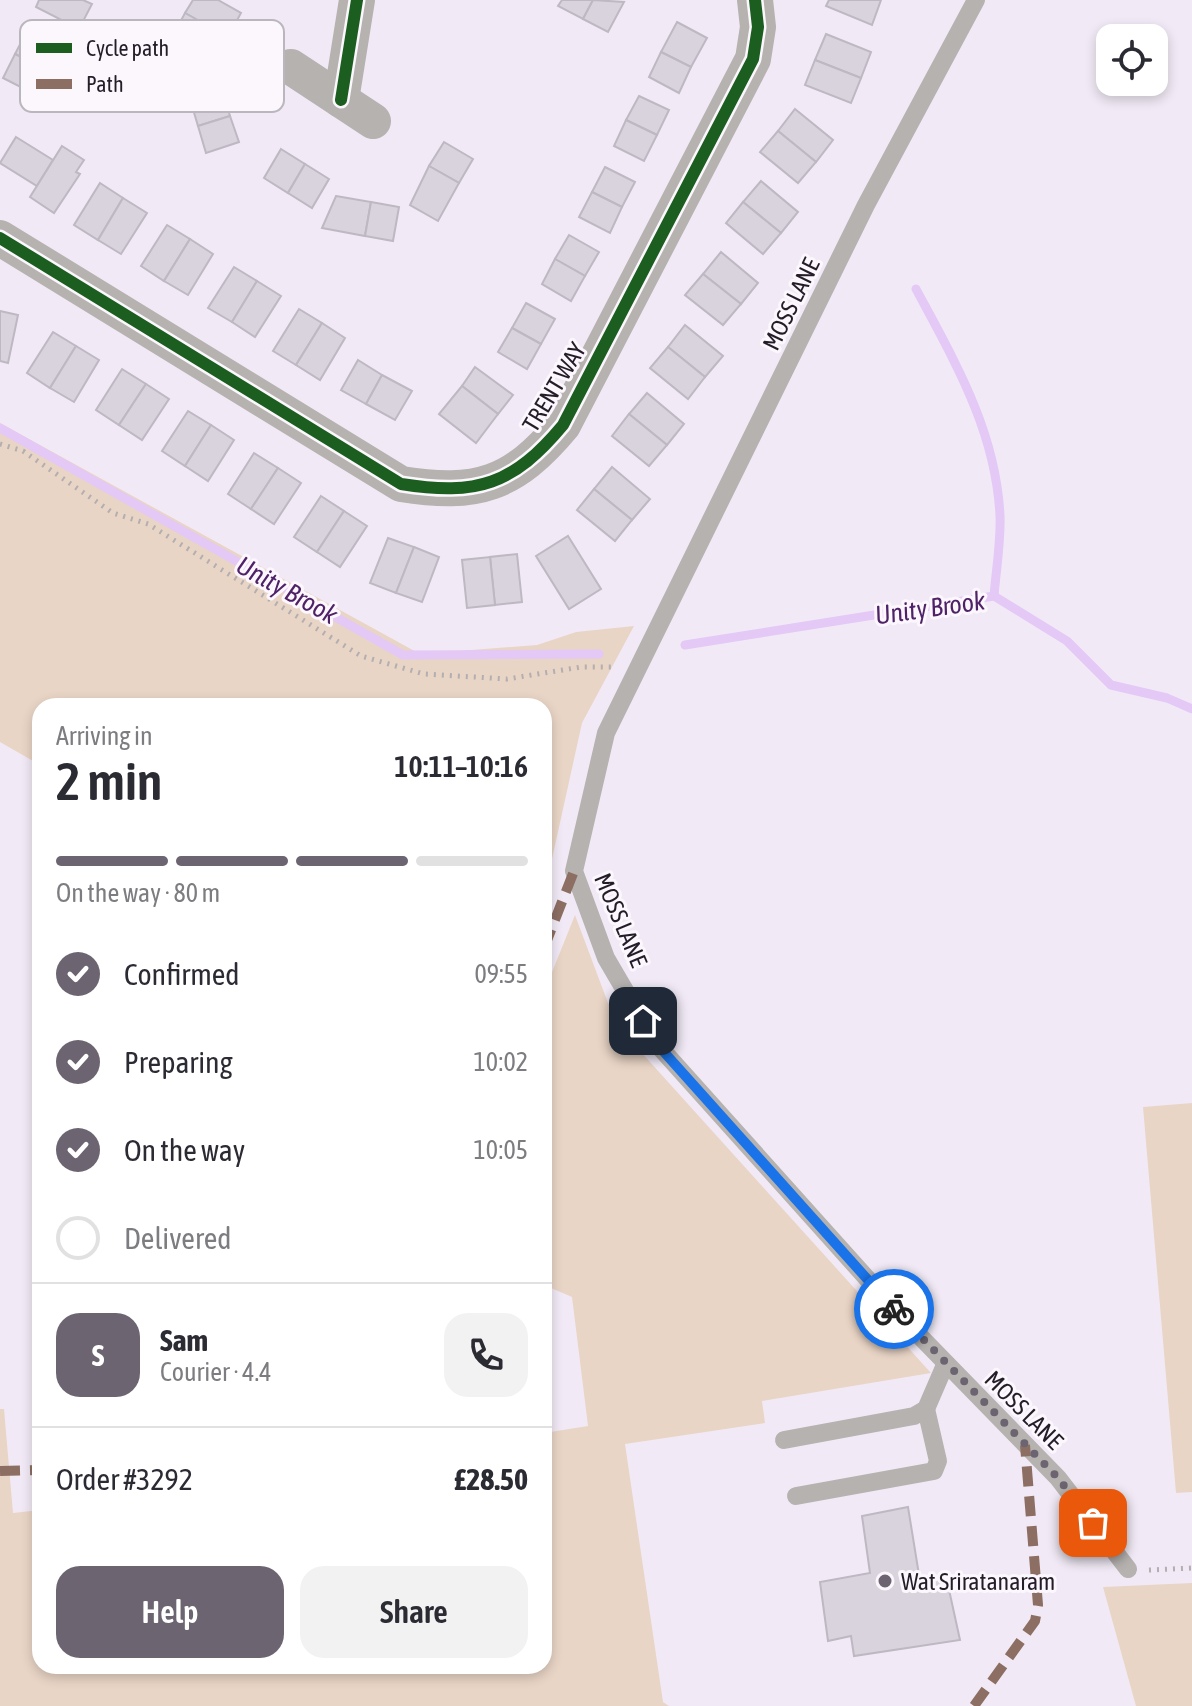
<!DOCTYPE html>
<meta charset="utf-8">
<style>
:root{--surface:#fff;--page:#f2f2f3;--text:#2b2b33;--muted:#7c7c81;--line:#e1e1e2;--accent:#6c6571}
body{margin:0;font-family:"Asap Condensed",sans-serif;background:var(--page);color:var(--text);height:100vh;display:flex;flex-direction:column;font-size:30px;white-space:nowrap}
*{box-sizing:border-box;margin:0}
p{font-size:26px;color:var(--muted)}
.icon{flex:none;width:44px;height:44px;fill:none;stroke:currentColor;stroke-width:2;stroke-linecap:round;stroke-linejoin:round}
.map{position:relative;flex:1;overflow:hidden}
.drawer{position:absolute;left:32px;top:698px;width:520px;height:976px;display:flex;flex-direction:column;background:var(--surface);border-radius:24px;box-shadow:0 4px 12px #0003}
.drawer>*{flex:none}
.controls{position:absolute;left:1096px;top:24px;display:grid;gap:16px}
.controls a{display:grid;place-items:center;width:72px;height:72px;border-radius:16px;background:var(--surface);box-shadow:0 4px 12px #0003;font-size:40px}
.pin{position:absolute;display:grid;place-items:center;width:68px;height:68px;color:#fff;margin:-34px;border-radius:16px;box-shadow:0 4px 12px #0006}
.courier{position:absolute;display:grid;place-items:center;width:80px;height:80px;margin:-40px;border:6px solid #1a73e8;border-radius:50%;background:#fff;color:#222;box-shadow:0 2px 10px #0007}
.head em{font-style:normal;font-weight:600}
.head div{display:flex;flex-direction:column-reverse}
.head{display:flex;align-items:center;justify-content:space-between;height:136px;padding:0 24px}
h1{font-size:52px;font-weight:600;line-height:60px}
.bar{display:grid;grid-template-columns:repeat(4,1fr);gap:12px 8px;align-content:center;height:96px;padding:0 24px}
.bar i{height:10px;border-radius:6px;background:var(--line)}
.bar .selected{background:var(--accent)}
.bar p{grid-column:span 4}
.line{display:flex;align-items:center;gap:20px;padding:0 24px;border-top:2px solid var(--line)}
.line div{flex:1}
.round{display:grid;place-items:center;flex:none;width:84px;height:84px;border-radius:24px;background:var(--page)}
ol{padding:0 24px;list-style:none}
li{display:flex;align-items:center;gap:24px;height:88px}
li p{margin-inline-start:auto}
li .icon{padding:8px;border-radius:50%;background:var(--accent);color:#fff;stroke-width:4}
li:last-child{color:var(--muted)}
li i{width:44px;height:44px;border:4px solid var(--line);border-radius:50%}
.cta{display:flex;gap:16px;margin-top:auto;padding:16px 24px}
.cta a{flex:1;height:92px;border-radius:24px;background:var(--accent);color:#fff;font-size:32px;font-weight:600;line-height:92px;text-align:center}
.cta a+a{background:var(--page);color:var(--text)}
.map>svg:first-child{display:block}
</style>
<div class="map">
<svg width="1192" height="1706" viewBox="0 0 1192 1706">
<rect width="100%" height="100%" fill="#f1eaf6"/>
<g fill="#e9d5c6">
<path d="M0,423L420,654L537,645L576,632L634,626L582,723L552,859L544,857V706H40V765L0,742Z"/>
<path d="M575,915L608,1003L641,1052L931,1373L762,1401L765,1423L625,1444L663,1702L669,1706H0V1409H4L13,1513L40,1510V1666H544V1433L588,1426L572,1297L544,1285V992Z"/>
<path d="M1192,1103V1492L1176,1493L1143,1107Z"/>
<path d="M1192,1583V1706H1136L1103,1587Z"/>
</g>
<g fill="none" stroke-linecap="round" stroke-linejoin="round">
<g stroke="#e4c8f6" stroke-width="9">
<path d="M916,289C955,362 996,431 1000,516C1001,542 996,570 994,596"/>
<path d="M0,428L403,655L599,654"/>
<path d="M685,645L994,596L1067,641L1111,685L1167,698L1192,709"/>
</g>
</g>
<g fill="#d9d3de" stroke="#beb8c3" stroke-width="2">
<path d="M39,0H83L92,4L79,29L36,7Z"/>
<path d="M193,0H218L241,13L228,37L185,13Z"/>
<path d="M562,0H593L583,19L558,6Z"/>
<path d="M593,0L624,2L608,32L583,19Z"/>
<path d="M829,0H881L872,25L826,6Z"/>
<path d="M185,13L228,37L214,61L172,37Z"/>
<path d="M677,22L707,38L691,67L661,52Z"/>
<path d="M28,29L72,51L59,76L15,54Z"/>
<path d="M826,34L871,52L861,78L815,60Z"/>
<path d="M661,52L691,67L679,93L649,77Z"/>
<path d="M15,54L59,76L46,100L3,78Z"/>
<path d="M815,60L861,78L851,103L805,85Z"/>
<path d="M222,89L230,116L198,126L190,99Z"/>
<path d="M639,96L669,110L657,135L626,120Z"/>
<path d="M795,109L833,140L816,162L778,131Z"/>
<path d="M230,116L239,142L206,153L198,126Z"/>
<path d="M626,120L657,135L644,161L614,146Z"/>
<path d="M778,131L816,162L798,183L760,152Z"/>
<path d="M16,137L53,160L37,186L0,163Z"/>
<path d="M444,142L473,159L459,183L429,166Z"/>
<path d="M62,146L84,160L76,172L80,174L54,213L30,197Z"/>
<path d="M281,149L305,164L288,193L264,178Z"/>
<path d="M305,164L329,179L312,208L288,193Z"/>
<path d="M429,166L459,183L438,221L410,205Z"/>
<path d="M605,167L635,182L622,207L592,192Z"/>
<path d="M761,181L798,212L781,233L743,202Z"/>
<path d="M100,183L123,198L98,240L74,225Z"/>
<path d="M592,192L622,207L610,233L579,217Z"/>
<path d="M336,196L371,202L365,236L322,228Z"/>
<path d="M123,198L147,213L121,254L98,240Z"/>
<path d="M371,202L399,207L393,241L365,236Z"/>
<path d="M743,202L781,233L763,254L726,223Z"/>
<path d="M167,225L190,239L164,281L141,266Z"/>
<path d="M569,235L599,252L585,276L555,259Z"/>
<path d="M190,239L213,254L188,295L164,281Z"/>
<path d="M721,252L758,283L741,304L703,274Z"/>
<path d="M555,259L585,276L571,301L542,284Z"/>
<path d="M234,267L257,281L232,322L208,308Z"/>
<path d="M703,274L741,304L723,325L685,295Z"/>
<path d="M257,281L281,296L255,337L232,322Z"/>
<path d="M526,303L555,319L541,344L512,328Z"/>
<path d="M299,309L322,323L296,365L273,351Z"/>
<path d="M0,311L18,315L8,363L0,361Z"/>
<path d="M322,323L345,338L320,380L296,365Z"/>
<path d="M685,325L723,356L705,377L668,347Z"/>
<path d="M512,328L541,344L527,369L498,352Z"/>
<path d="M53,332L76,346L50,388L27,373Z"/>
<path d="M76,346L99,360L74,402L50,388Z"/>
<path d="M668,347L705,377L688,399L650,368Z"/>
<path d="M358,360L382,375L366,404L341,390Z"/>
<path d="M475,367L513,395L498,414L462,386Z"/>
<path d="M122,369L146,384L119,425L96,410Z"/>
<path d="M382,375L412,391L395,420L366,404Z"/>
<path d="M146,384L169,399L142,440L119,425Z"/>
<path d="M462,386L498,414L476,443L439,414Z"/>
<path d="M647,393L684,424L667,445L629,414Z"/>
<path d="M188,411L211,425L185,466L162,451Z"/>
<path d="M629,414L667,445L649,466L612,436Z"/>
<path d="M211,425L234,440L208,481L185,466Z"/>
<path d="M254,453L278,468L251,509L228,494Z"/>
<path d="M612,467L650,499L632,520L594,489Z"/>
<path d="M278,468L301,483L274,524L251,509Z"/>
<path d="M594,489L632,520L615,541L577,510Z"/>
<path d="M321,496L344,511L317,552L294,537Z"/>
<path d="M344,511L367,526L340,567L317,552Z"/>
<path d="M568,536L601,589L569,609L536,556Z"/>
<path d="M388,538L414,547L396,593L370,583Z"/>
<path d="M414,547L439,557L422,602L396,593Z"/>
<path d="M517,554L522,602L495,605L490,557Z"/>
<path d="M490,557L495,605L467,608L462,560Z"/>
<path d="M908,1507L920,1581L946,1576L960,1640L854,1656L851,1636L828,1641L820,1582L870,1573L862,1516Z"/>
</g>
<g fill="none" stroke-linecap="round" stroke-linejoin="round">
<g stroke="#b3aeb0" stroke-width="5" stroke-dasharray="2 6" stroke-linecap="butt">
<path d="M0,444L23,451L113,513L148,524L361,656L424,674L507,679L581,667H614"/>
<path d="M1149,1570L1192,1568"/>
</g>
<g stroke="#b6b2b0" stroke-width="18">
<path d="M976,0L866,205L606,733L574,871L606,958L655,1042L906,1322L1058,1478L1128,1569"/>
<path d="M784,1440L914,1416L926,1409L945,1365"/>
<path d="M796,1496L934,1471L938,1461L926,1409"/>
</g>
<g stroke="#b6b2b0" stroke-width="36">
<path d="M291,67L373,121"/>
<path d="M341,100L357,0"/>
<path d="M0,238L401,484C477,496 513,485 563,425L753,59L758,27L755,0"/>
</g>
<g stroke="#8d6e63" stroke-width="10" stroke-dasharray="20 10" stroke-linecap="butt">
<path d="M544,948L574,871"/>
<path d="M0,1471L40,1470"/>
<path d="M974,1706L1035,1621L1038,1605L1025,1445"/>
</g>
<g stroke="#fbf7fd" stroke-width="17">
<g id="cycleway">
<path d="M341,100L357,0"/>
<path d="M0,238L401,484C477,496 513,485 563,425L753,59L758,27L755,0"/>
</g>
</g>
<use href="#cycleway" stroke="#1b5e20" stroke-width="12"/>
</g>
<g fill="none" stroke-linecap="round" stroke-linejoin="round">
<path stroke="#6c6571" stroke-width="8" stroke-dasharray="0 14.4" d="M894,1309L1058,1478L1093,1523"/>
<path stroke="#1a73e8" stroke-width="10" d="M643,1021L655,1042L894,1309"/>
</g>
<circle fill="#6c6571" stroke="#fbf7fd" stroke-width="3" cx="885" cy="1581" r="8"/>
<g text-anchor="middle" dominant-baseline="central" stroke-width="6" stroke-linejoin="round" paint-order="stroke">
<g font-size="24" fill="#241d29" stroke="#fbf7fd">
<text transform="translate(791 304) rotate(-64)">MOSS LANE</text>
<text transform="translate(554 387) rotate(-59)">TRENT WAY</text>
<text transform="translate(621 920) rotate(67)">MOSS LANE</text>
<text transform="translate(1024 1410) rotate(45)">MOSS LANE</text>
</g>
<g font-size="24" fill="#241d29" stroke="#fbf7fd" text-anchor="start">
<text x="901" y="1581">Wat Sriratanaram</text>
</g>
<g font-size="26" font-style="italic" fill="#4f2267" stroke="#fbf7fd">
<text transform="translate(287 590) rotate(29)">Unity Brook</text>
<text transform="translate(930 608) rotate(-8)">Unity Brook</text>
</g>
</g>
<rect x="20" y="20" width="264" height="92" rx="12" fill="#fbf7fd" stroke="#bab6bd" stroke-width="2"/>
<rect x="36" y="43" width="36" height="10" fill="#1b5e20"/>
<rect x="36" y="79" width="36" height="10" fill="#8d6e63"/>
<g font-size="22" fill="#241d29">
<text x="86" y="56">Cycle path</text>
<text x="86" y="92">Path</text>
</g>
</svg>
<div class="controls">
<a><svg class="icon" aria-label="locate" viewBox="0 0 24 24"><circle cx="12" cy="12" r="6"/><path d="M12 2v4M12 18v4M2 12h4M18 12h4"/></svg></a>
</div>
<div class="pin" style="left:1093px;top:1523px;background:#ea580c"><svg class="icon" aria-label="bag" viewBox="0 0 24 24"><path d="M5 8h14l-1 12H6zM9 8a3 3 0 0 1 6 0"/></svg></div>
<div class="pin" style="left:643px;top:1021px;background:#1f2937"><svg class="icon" aria-label="home" viewBox="0 0 24 24"><path d="M3 11l9-7 9 7M6 9v11h12V9"/></svg></div>
<div class="courier" style="left:894px;top:1309px"><svg class="icon" aria-label="bike" viewBox="0 0 24 24"><circle cx="6" cy="16" r="4"/><circle cx="18" cy="16" r="4"/><path d="M6 16l4-8h5l3 8M10 8l3 8H6M13 5h3"/></svg></div>
<section class="drawer">
<div class="head"><div><h1>2 min</h1><p>Arriving in</p></div><em>10:11–10:16</em></div>
<div class="bar"><i class="selected"></i><i class="selected"></i><i class="selected"></i><i></i><p>On the way · 80 m</p></div>
<ol>
<li><svg class="icon" aria-label="check" viewBox="0 0 24 24"><path d="M5 12l5 5 9-10"/></svg>Confirmed<p>09:55</p></li>
<li><svg class="icon" aria-label="check" viewBox="0 0 24 24"><path d="M5 12l5 5 9-10"/></svg>Preparing<p>10:02</p></li>
<li><svg class="icon" aria-label="check" viewBox="0 0 24 24"><path d="M5 12l5 5 9-10"/></svg>On the way<p>10:05</p></li>
<li><i></i>Delivered</li>
</ol>
<div class="line" style="height:144px"><b class="round" style="background:var(--accent);color:#fff">S</b><div><b>Sam</b><p>Courier · 4.4</p></div><a class="round"><svg class="icon" aria-label="phone" viewBox="0 0 24 24"><path d="M5 4h4l2 5-3 2q2 4 5 5l2-3 5 2v4C11 20 4 13 5 4z"/></svg></a></div>
<div class="line" style="height:104px"><div>Order #3292</div><b>£28.50</b></div>
<div class="cta"><a>Help</a><a>Share</a></div>
</section>
</div>
